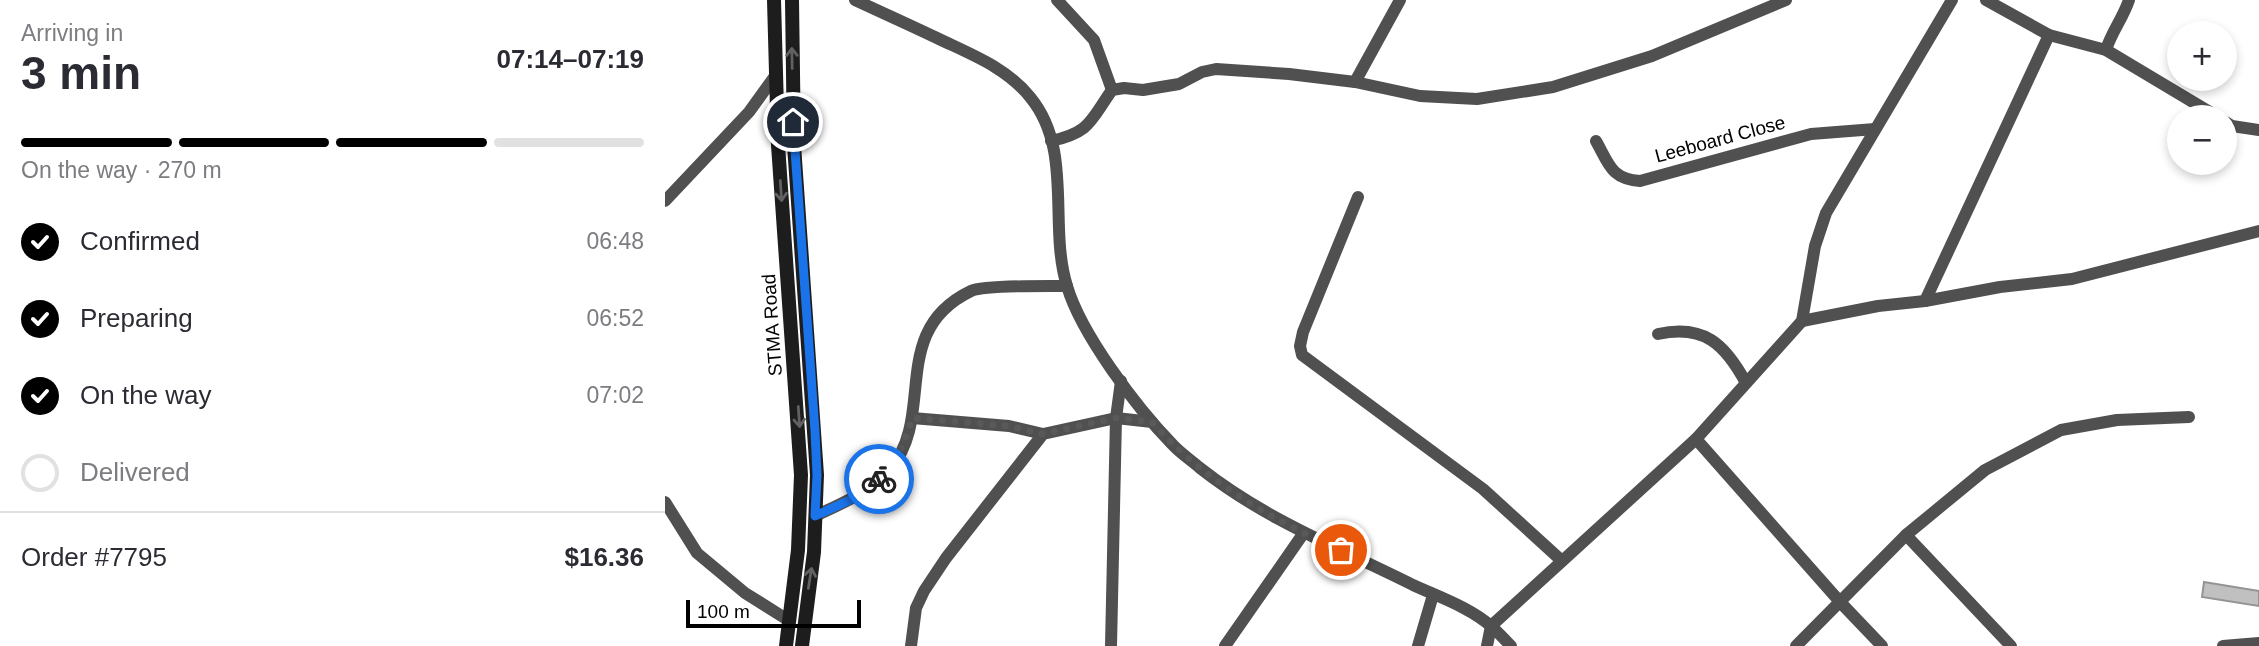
<!DOCTYPE html>
<meta charset="utf-8">
<style>
:root{--surface:#fff;--page:#f2f2f3;--text:#2b2b33;--muted:#7c7c81;--line:#e1e1e2;--accent:#000}
body{margin:0;font-family:Arial,sans-serif;background:var(--page);color:var(--text);height:100vh;display:flex;flex-direction:column;font-size:26px;white-space:nowrap}
*{box-sizing:border-box;margin:0}
p{font-size:23px;color:var(--muted)}
.icon{flex:none;width:38px;height:38px;fill:none;stroke:currentColor;stroke-width:2;stroke-linecap:round;stroke-linejoin:round}
.map{position:relative;flex:1;overflow:hidden}
.side{display:flex;flex-direction:column;background:var(--surface);width:665px}
.side>*{flex:none}
.tools{position:absolute;left:1502px;top:21px;display:grid;gap:14px}
.tools a{display:grid;place-items:center;width:70px;height:70px;border-radius:50%;background:var(--surface);box-shadow:0 4px 10px #0003;font-size:35px}
.scale{position:absolute;left:21px;bottom:18px;width:175px;box-sizing:border-box;padding-left:7px;border:4px solid #000;border-top:0;font-size:19px;line-height:24px;white-space:nowrap;color:#000;-webkit-text-stroke:5px #fff;paint-order:stroke}
.pin{position:absolute;display:grid;place-items:center;width:60px;height:60px;color:#fff;margin:-30px;border:4px solid #fff;border-radius:50%;box-shadow:0 2px 7px #0007}
.courier{position:absolute;display:grid;place-items:center;width:70px;height:70px;margin:-35px;border:5px solid #1a73e8;border-radius:50%;background:#fff;color:#222;box-shadow:0 2px 9px #0007}
.summary em{font-style:normal;font-weight:700}
.summary div{display:flex;flex-direction:column-reverse}
.summary{display:flex;align-items:center;justify-content:space-between;height:119px;padding:0 21px}
h1{font-size:46px;font-weight:700;line-height:52px}
.bar{display:grid;grid-template-columns:repeat(4,1fr);gap:10px 7px;align-content:center;height:84px;padding:0 21px}
.bar i{height:9px;border-radius:5px;background:var(--line)}
.bar .on{background:var(--accent)}
.bar p{grid-column:span 4}
.line{display:flex;align-items:center;gap:18px;padding:0 21px;border-top:2px solid var(--line)}
.line div{flex:1}
ol{padding:0 21px;list-style:none}
li{display:flex;align-items:center;gap:21px;height:77px}
li p{margin-inline-start:auto}
li .icon{padding:7px;border-radius:50%;background:var(--accent);color:#fff;stroke-width:4}
li:last-child{color:var(--muted)}
li i{width:38px;height:38px;border:4px solid var(--line);border-radius:50%}
main{display:flex;flex:1;min-height:0}
.map>svg:first-child{display:block}
</style>
<main>
<section class="side">
<div class="summary"><div><h1>3 min</h1><p>Arriving in</p></div><em>07:14–07:19</em></div>
<div class="bar"><i class="on"></i><i class="on"></i><i class="on"></i><i></i><p>On the way · 270 m</p></div>
<ol>
<li><svg class="icon" aria-label="check" viewBox="0 0 24 24"><path d="M5 12l5 5 9-10"/></svg>Confirmed<p>06:48</p></li>
<li><svg class="icon" aria-label="check" viewBox="0 0 24 24"><path d="M5 12l5 5 9-10"/></svg>Preparing<p>06:52</p></li>
<li><svg class="icon" aria-label="check" viewBox="0 0 24 24"><path d="M5 12l5 5 9-10"/></svg>On the way<p>07:02</p></li>
<li><i></i>Delivered</li>
</ol>
<div class="line" style="height:91px"><div>Order #7795</div><b>$16.36</b></div>
</section>
<div class="map">
<svg width="1594" height="646" viewBox="0 0 1594 646">
<rect width="100%" height="100%" fill="#fff"/>
<path fill="#c0c0c0" stroke="#949494" stroke-width="2" d="M1539,582L1594,591V606L1537,597Z"/>
<g fill="none" stroke-linecap="round" stroke-linejoin="round">
<g stroke="#505050" stroke-width="12">
<path d="M190,0C218,13 245,25 272,38C305,54 341,67 365,97C409,150 383,225 402,286C416,334 472,408 507,444C515,453 526,460 535,468C601,520 674,548 748,585C774,597 806,608 827,627C834,633 840,640 846,646"/>
<path d="M392,0L429,40L447,90"/>
<path d="M735,0L690,82L755,96L812,99L888,87L987,56L1121,0"/>
<path d="M1321,0L1384,35L1441,50L1553,117"/>
<path d="M1441,50C1446,33 1458,18 1464,0"/>
<path d="M1559,121L1567,126L1594,130"/>
<path d="M386,141C426,132 425,121 447,90L459,88L478,90L514,84L537,72L551,69L624,74L690,82"/>
<path d="M931,141C944,164 946,179 975,181L1146,134L1210,129"/>
<path d="M693,197L638,332L635,346L637,355L818,489L897,561"/>
<path d="M0,201L84,112L110,76"/>
<path d="M1260,301L1384,35"/>
<path d="M1137,321L1213,306L1260,301L1335,287L1407,279L1594,231"/>
<path d="M993,334C1039,324 1060,344 1081,383"/>
<path d="M247,418L344,426L378,434"/>
<path d="M1031,439L1137,321L1150,246L1161,213L1287,0"/>
<path d="M0,502L32,553L80,593L123,620"/>
<path d="M150,516C178,503 205,492 226,468C271,414 223,331 306,291C319,285 383,286 402,286"/>
<path d="M1241,535L1346,646"/>
<path d="M246,646L251,608L259,591L281,558L378,434L451,418L487,422"/>
<path d="M446,646L451,418L456,381"/>
<path d="M560,646L638,534"/>
<path d="M753,646L768,595"/>
<path d="M822,646L826,626L1031,439L1176,603L1217,646"/>
<path d="M1131,646L1241,535L1320,470L1396,430L1452,420L1524,417"/>
<path d="M1558,646L1594,643"/>
</g>
<g stroke="#1d1d1d" stroke-width="14">
<path d="M109,0L113,145L136,475L133,550L121,646"/>
<path d="M127,0L129,145L152,475L149,552L137,646"/>
</g>
</g>
<defs><path id="oneway-shaft" d="M-6 0H5M1.5-3L5.5 0L1.5 3" fill="none" stroke-width="1.6" stroke-linecap="round" stroke-linejoin="round" transform="scale(1.75)"/></defs>
<g stroke="#616161">
<use href="#oneway-shaft" transform="translate(127 58) rotate(-91)"/>
<use href="#oneway-shaft" transform="translate(116 191) rotate(86)"/>
<use href="#oneway-shaft" transform="translate(134 417) rotate(86)"/>
<use href="#oneway-shaft" transform="translate(145 578) rotate(-81)"/>
</g>
<g fill="none" stroke-linecap="round" stroke-linejoin="round">
<path stroke="#595959" stroke-width="7" stroke-dasharray="0 12.6" d="M214,479C233,461 240,442 247,418L344,426L378,434L450,418L487,422C538,480 606,520 676,550"/>
<path stroke="#1a73e8" stroke-width="9" d="M128,122L150,431L152,475L150,516L198,494L214,479"/>
</g>
<g text-anchor="middle" dominant-baseline="central" stroke-width="7" stroke-linejoin="round" paint-order="stroke">
<g font-size="19" fill="#000" stroke="#fff">
<text transform="translate(1055 139) rotate(-15)">Leeboard Close</text>
<text transform="translate(107 325) rotate(-94)">STMA Road</text>
</g>
</g>
</svg>
<div class="tools">
<a>+</a>
<a>−</a>
</div>
<div class="scale">100 m</div>
<div class="pin" style="left:676px;top:550px;background:#ea580c"><svg class="icon" aria-label="bag" viewBox="0 0 24 24"><path d="M5 8h14l-1 12H6zM9 8a3 3 0 0 1 6 0"/></svg></div>
<div class="pin" style="left:128px;top:122px;background:#1f2937"><svg class="icon" aria-label="home" viewBox="0 0 24 24"><path d="M3 11l9-7 9 7M6 9v11h12V9"/></svg></div>
<div class="courier" style="left:214px;top:479px"><svg class="icon" aria-label="bike" viewBox="0 0 24 24"><circle cx="6" cy="16" r="4"/><circle cx="18" cy="16" r="4"/><path d="M6 16l4-8h5l3 8M10 8l3 8H6M13 5h3"/></svg></div>
</div>
</main>
